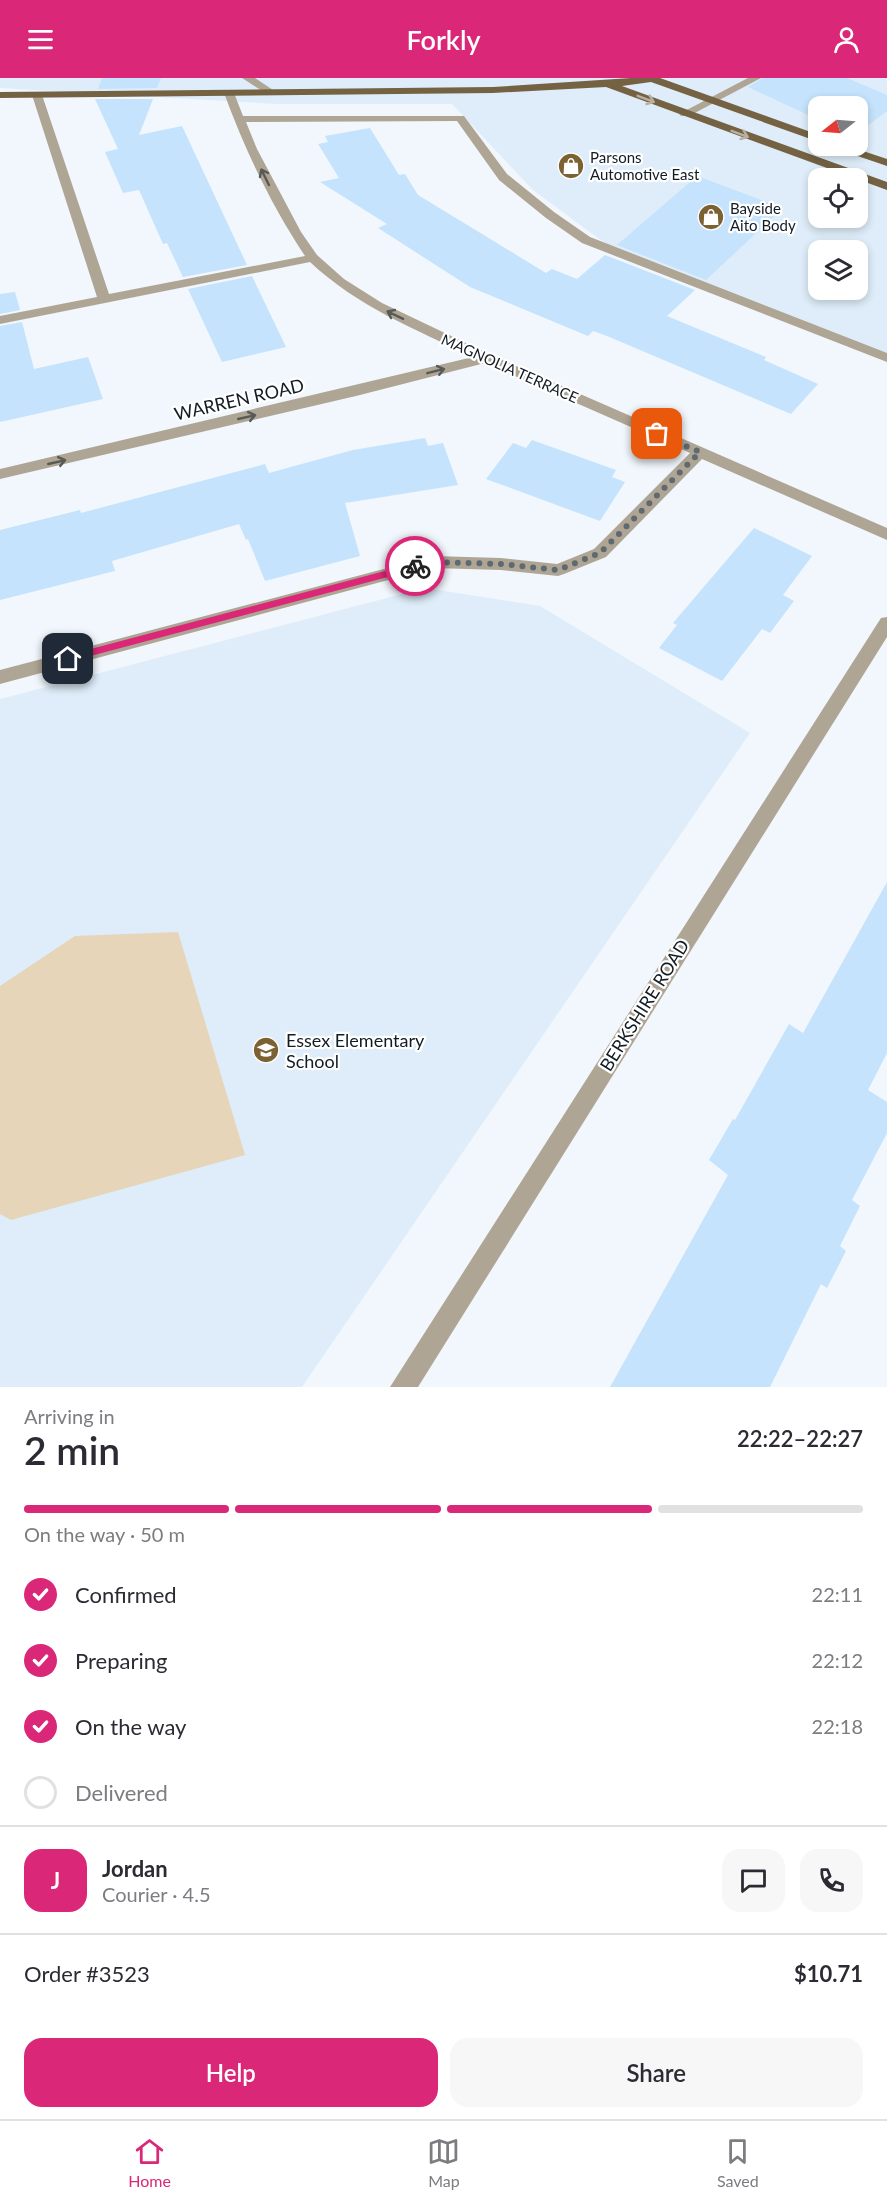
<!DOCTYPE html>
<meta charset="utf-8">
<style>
:root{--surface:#fff;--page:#f7f7f7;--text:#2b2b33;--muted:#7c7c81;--line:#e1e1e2;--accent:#db2777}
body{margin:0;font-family:Lato,sans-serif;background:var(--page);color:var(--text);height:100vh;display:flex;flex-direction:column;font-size:22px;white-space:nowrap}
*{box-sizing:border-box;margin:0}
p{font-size:20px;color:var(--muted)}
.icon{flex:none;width:33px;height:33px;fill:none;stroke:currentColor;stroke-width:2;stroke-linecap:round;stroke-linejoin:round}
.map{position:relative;height:1309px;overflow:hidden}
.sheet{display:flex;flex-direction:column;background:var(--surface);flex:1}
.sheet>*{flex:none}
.needle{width:39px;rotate:253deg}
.buttons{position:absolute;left:808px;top:18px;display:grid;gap:12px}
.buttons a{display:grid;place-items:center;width:60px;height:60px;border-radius:12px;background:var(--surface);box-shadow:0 3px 9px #0003;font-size:30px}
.pin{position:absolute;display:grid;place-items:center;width:51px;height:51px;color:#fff;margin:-26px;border-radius:12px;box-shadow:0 3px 9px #0006}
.courier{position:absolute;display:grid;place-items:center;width:60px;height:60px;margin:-30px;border:4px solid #db2777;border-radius:50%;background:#fff;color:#222;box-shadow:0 2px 8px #0007}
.summary em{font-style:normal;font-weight:600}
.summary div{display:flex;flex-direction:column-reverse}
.summary{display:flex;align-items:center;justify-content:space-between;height:102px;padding:0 24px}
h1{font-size:39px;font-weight:600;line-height:45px}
.bar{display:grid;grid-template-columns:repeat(4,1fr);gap:9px 6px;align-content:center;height:72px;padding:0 24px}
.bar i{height:8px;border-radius:4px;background:var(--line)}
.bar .current{background:var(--accent)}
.bar p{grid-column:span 4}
.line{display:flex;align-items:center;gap:15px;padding:0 24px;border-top:2px solid var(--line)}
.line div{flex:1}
.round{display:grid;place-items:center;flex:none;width:63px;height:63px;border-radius:18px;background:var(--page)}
ol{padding:0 24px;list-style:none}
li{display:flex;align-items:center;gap:18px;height:66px}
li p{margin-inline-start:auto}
li .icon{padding:6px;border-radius:50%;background:var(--accent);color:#fff;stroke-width:4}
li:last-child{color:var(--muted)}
li i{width:33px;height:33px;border:3px solid var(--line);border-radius:50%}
.button{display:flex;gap:12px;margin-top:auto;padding:12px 24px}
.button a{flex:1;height:69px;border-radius:18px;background:var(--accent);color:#fff;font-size:24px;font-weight:600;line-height:69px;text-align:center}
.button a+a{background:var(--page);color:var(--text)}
header{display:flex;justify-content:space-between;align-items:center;height:78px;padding:0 24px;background:var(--accent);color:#fff;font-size:27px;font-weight:600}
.tab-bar{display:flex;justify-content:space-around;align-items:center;height:84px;border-top:2px solid var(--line);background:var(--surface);font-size:16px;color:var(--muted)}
.tab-bar a{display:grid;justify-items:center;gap:3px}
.tab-bar .current{color:var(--accent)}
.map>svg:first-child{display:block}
</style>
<header><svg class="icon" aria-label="menu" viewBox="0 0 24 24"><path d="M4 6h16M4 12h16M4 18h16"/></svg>Forkly<svg class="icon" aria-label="person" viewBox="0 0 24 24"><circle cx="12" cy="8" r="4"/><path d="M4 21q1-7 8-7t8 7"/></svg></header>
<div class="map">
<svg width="887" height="1309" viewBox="0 0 887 1309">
<rect width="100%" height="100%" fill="#f1f7fc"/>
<g fill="#deedf9" fill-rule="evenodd">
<path d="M0,0H887V283L606,166L533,112L452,26H277L0,10ZM819,28H858V68H819ZM819,100H858V140H819ZM819,172H858V212H819Z"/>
<path d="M425,510L540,528L750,655L302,1309H0V621Z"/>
</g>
<path fill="#e6d5b8" d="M178,854L245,1077L11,1142L0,1136V908L75,858Z"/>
<g fill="#c5e3fc">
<path d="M102,0H161L157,10L98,11Z"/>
<path d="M763,0H847L887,17V33L858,55V28H819V42L748,9Z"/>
<path d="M95,21H153L139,57L182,48L247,187L183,199L167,165L163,166L139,112L123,115L105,74L118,71Z"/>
<path d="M370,50L399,97L405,96L418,117L546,195L552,191L577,201L605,177L695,212L667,238L766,279L764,282L818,306L791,336L607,258L593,253L588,258L470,209L378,150L387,146L320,104L339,100L318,66L328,64L325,58Z"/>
<path d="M697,98L783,130L706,202L617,167Z"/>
<path d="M252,198L286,269L222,284L188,211Z"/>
<path d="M15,214L20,232L0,236V216Z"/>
<path d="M22,244L34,291L88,279L103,321L0,344V248Z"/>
<path d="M425,360L428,368L443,365L458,407L345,425L360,478L265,503L248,461L246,462L239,446L112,483L115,493L0,522V452L80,432L81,435L265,386L269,395L353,372Z"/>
<path d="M532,362L616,392L612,399L625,404L600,443L486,401L513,365L526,370Z"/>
<path d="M754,450L812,478L783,517L794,523L770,555L762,551L722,603L659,570L677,547L673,545Z"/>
<path d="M887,804V975L868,1012L887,1024V1055L852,1122L860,1128L840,1168L846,1173L827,1210L821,1206L770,1309H610L728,1097L709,1082L733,1041L735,1042L789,946L803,955Z"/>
</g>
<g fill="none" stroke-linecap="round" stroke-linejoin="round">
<g fill="#afa594" fill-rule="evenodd">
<path d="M242,0H255L276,14L275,16H267Z"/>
<path d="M748,0H761L689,38H681L679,36Z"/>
<path d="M229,12L234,15L243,38H464L507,96L554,134L590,159L887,275V284L582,165L546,140L499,102L457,43L246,44L257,71L301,154L317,177L344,201L382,225L491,277L887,450V462L702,381L606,479L564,496L558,498L501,492L433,490L0,606V592L433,478L501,480L557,486L594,471L690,375L485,285L356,318L0,401V391L473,279C415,251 358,229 310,184L0,246V238L97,219L32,17L37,14L42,17L109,216L305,178C271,127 245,72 224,15Z"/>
<path d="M887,539V559L418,1309H390L881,540Z"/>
</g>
<g fill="#746243" fill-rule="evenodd">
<path d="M631,0H660L819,57V64L651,4L622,8L887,104V112L606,9L493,15L0,20V14L493,9Z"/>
<path d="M833,68H848L887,81V88L834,70Z"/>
</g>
</g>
<defs><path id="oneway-shaft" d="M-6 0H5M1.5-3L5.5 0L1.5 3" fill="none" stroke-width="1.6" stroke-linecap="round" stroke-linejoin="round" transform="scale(1.5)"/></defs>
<g stroke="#bab0a1">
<use href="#oneway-shaft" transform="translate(646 21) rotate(21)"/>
<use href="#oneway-shaft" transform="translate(740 56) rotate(20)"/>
</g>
<g stroke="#585a57">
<use href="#oneway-shaft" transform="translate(265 99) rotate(-116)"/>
<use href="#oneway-shaft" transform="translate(395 237) rotate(-154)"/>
<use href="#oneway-shaft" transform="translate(436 293) rotate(-14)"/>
<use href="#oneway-shaft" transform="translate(247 339) rotate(-13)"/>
<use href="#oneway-shaft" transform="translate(57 384) rotate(-13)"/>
</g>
<path fill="#db2777" d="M415,485L420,488L418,491L68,584L64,581L68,577Z"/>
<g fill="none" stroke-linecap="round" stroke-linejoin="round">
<path stroke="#5f6970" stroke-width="6" stroke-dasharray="0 10.8" d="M415,488L433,484L501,486L558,492L600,475L700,374L657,356"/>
</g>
<defs>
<g id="shop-disc" transform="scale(1.35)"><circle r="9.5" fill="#7c6233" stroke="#fff"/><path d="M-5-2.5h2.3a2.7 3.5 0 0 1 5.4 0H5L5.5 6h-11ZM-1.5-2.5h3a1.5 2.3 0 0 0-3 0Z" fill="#fff"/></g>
<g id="school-disc" transform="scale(1.35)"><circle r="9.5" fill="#7c6233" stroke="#fff"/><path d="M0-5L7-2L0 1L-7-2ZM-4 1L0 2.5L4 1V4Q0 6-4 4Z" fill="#fff"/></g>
</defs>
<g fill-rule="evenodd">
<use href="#shop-disc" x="571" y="88"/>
<use href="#shop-disc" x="711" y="139"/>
<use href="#school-disc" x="266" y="972"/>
</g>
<g text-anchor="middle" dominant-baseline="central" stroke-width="4.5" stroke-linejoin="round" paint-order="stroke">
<g font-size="15" fill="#111c25" stroke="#fff" text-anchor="start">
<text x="590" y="79">Parsons<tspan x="590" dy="17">Automotive East</tspan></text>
<text x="730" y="130">Bayside<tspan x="730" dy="17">Aito Body</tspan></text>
</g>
<g font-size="15" fill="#111c25" stroke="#fff">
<text transform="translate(510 290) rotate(24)">MAGNOLIA TERRACE</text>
</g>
<g font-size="18" fill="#111c25" stroke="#fff">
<text transform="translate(239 321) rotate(-13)">WARREN ROAD</text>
<text transform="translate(644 927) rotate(-58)">BERKSHIRE ROAD</text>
</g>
<g font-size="18" fill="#111c25" stroke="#fff" text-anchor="start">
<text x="286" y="962">Essex Elementary<tspan x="286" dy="21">School</tspan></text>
</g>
</g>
</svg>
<div class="buttons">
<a><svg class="needle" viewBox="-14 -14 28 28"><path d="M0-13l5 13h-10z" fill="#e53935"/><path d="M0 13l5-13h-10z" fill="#7c7c81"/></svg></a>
<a><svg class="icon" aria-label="locate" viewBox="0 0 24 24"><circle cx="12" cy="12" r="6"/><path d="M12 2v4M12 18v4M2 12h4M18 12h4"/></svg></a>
<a><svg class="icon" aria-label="layers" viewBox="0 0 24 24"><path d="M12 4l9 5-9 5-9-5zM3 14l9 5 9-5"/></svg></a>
</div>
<div class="pin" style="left:657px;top:356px;background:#ea580c"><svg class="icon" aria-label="bag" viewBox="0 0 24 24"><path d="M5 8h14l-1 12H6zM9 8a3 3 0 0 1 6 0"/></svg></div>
<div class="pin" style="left:68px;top:581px;background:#1f2937"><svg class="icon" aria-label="home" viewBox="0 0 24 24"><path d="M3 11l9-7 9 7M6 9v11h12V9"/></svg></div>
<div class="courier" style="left:415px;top:488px"><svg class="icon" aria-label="bike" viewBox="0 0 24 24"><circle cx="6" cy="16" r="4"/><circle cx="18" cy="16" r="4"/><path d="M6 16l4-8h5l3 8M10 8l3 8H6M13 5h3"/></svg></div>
</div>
<section class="sheet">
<div class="summary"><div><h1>2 min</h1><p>Arriving in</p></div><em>22:22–22:27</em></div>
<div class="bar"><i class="current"></i><i class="current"></i><i class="current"></i><i></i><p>On the way · 50 m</p></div>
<ol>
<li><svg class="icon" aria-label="check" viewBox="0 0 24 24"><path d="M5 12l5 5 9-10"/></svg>Confirmed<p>22:11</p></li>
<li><svg class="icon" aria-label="check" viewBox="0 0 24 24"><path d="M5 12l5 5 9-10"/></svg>Preparing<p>22:12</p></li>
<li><svg class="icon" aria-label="check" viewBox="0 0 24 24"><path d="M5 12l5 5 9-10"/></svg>On the way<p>22:18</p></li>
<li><i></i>Delivered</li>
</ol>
<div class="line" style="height:108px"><b class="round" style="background:var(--accent);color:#fff">J</b><div><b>Jordan</b><p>Courier · 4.5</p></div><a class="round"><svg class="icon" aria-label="chat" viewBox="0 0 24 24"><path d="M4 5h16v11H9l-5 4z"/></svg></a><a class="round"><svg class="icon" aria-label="phone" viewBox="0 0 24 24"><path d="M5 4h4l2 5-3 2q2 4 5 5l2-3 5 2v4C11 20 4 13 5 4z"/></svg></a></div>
<div class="line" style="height:78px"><div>Order #3523</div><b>$10.71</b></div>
<div class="button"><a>Help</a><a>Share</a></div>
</section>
<nav class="tab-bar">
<a class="current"><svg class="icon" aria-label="home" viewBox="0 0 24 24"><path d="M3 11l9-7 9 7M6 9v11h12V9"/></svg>Home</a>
<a><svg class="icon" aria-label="map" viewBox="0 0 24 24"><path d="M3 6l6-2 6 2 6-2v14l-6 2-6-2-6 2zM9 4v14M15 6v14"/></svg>Map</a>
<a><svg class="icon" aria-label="saved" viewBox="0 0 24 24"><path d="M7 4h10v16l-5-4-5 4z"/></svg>Saved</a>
</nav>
